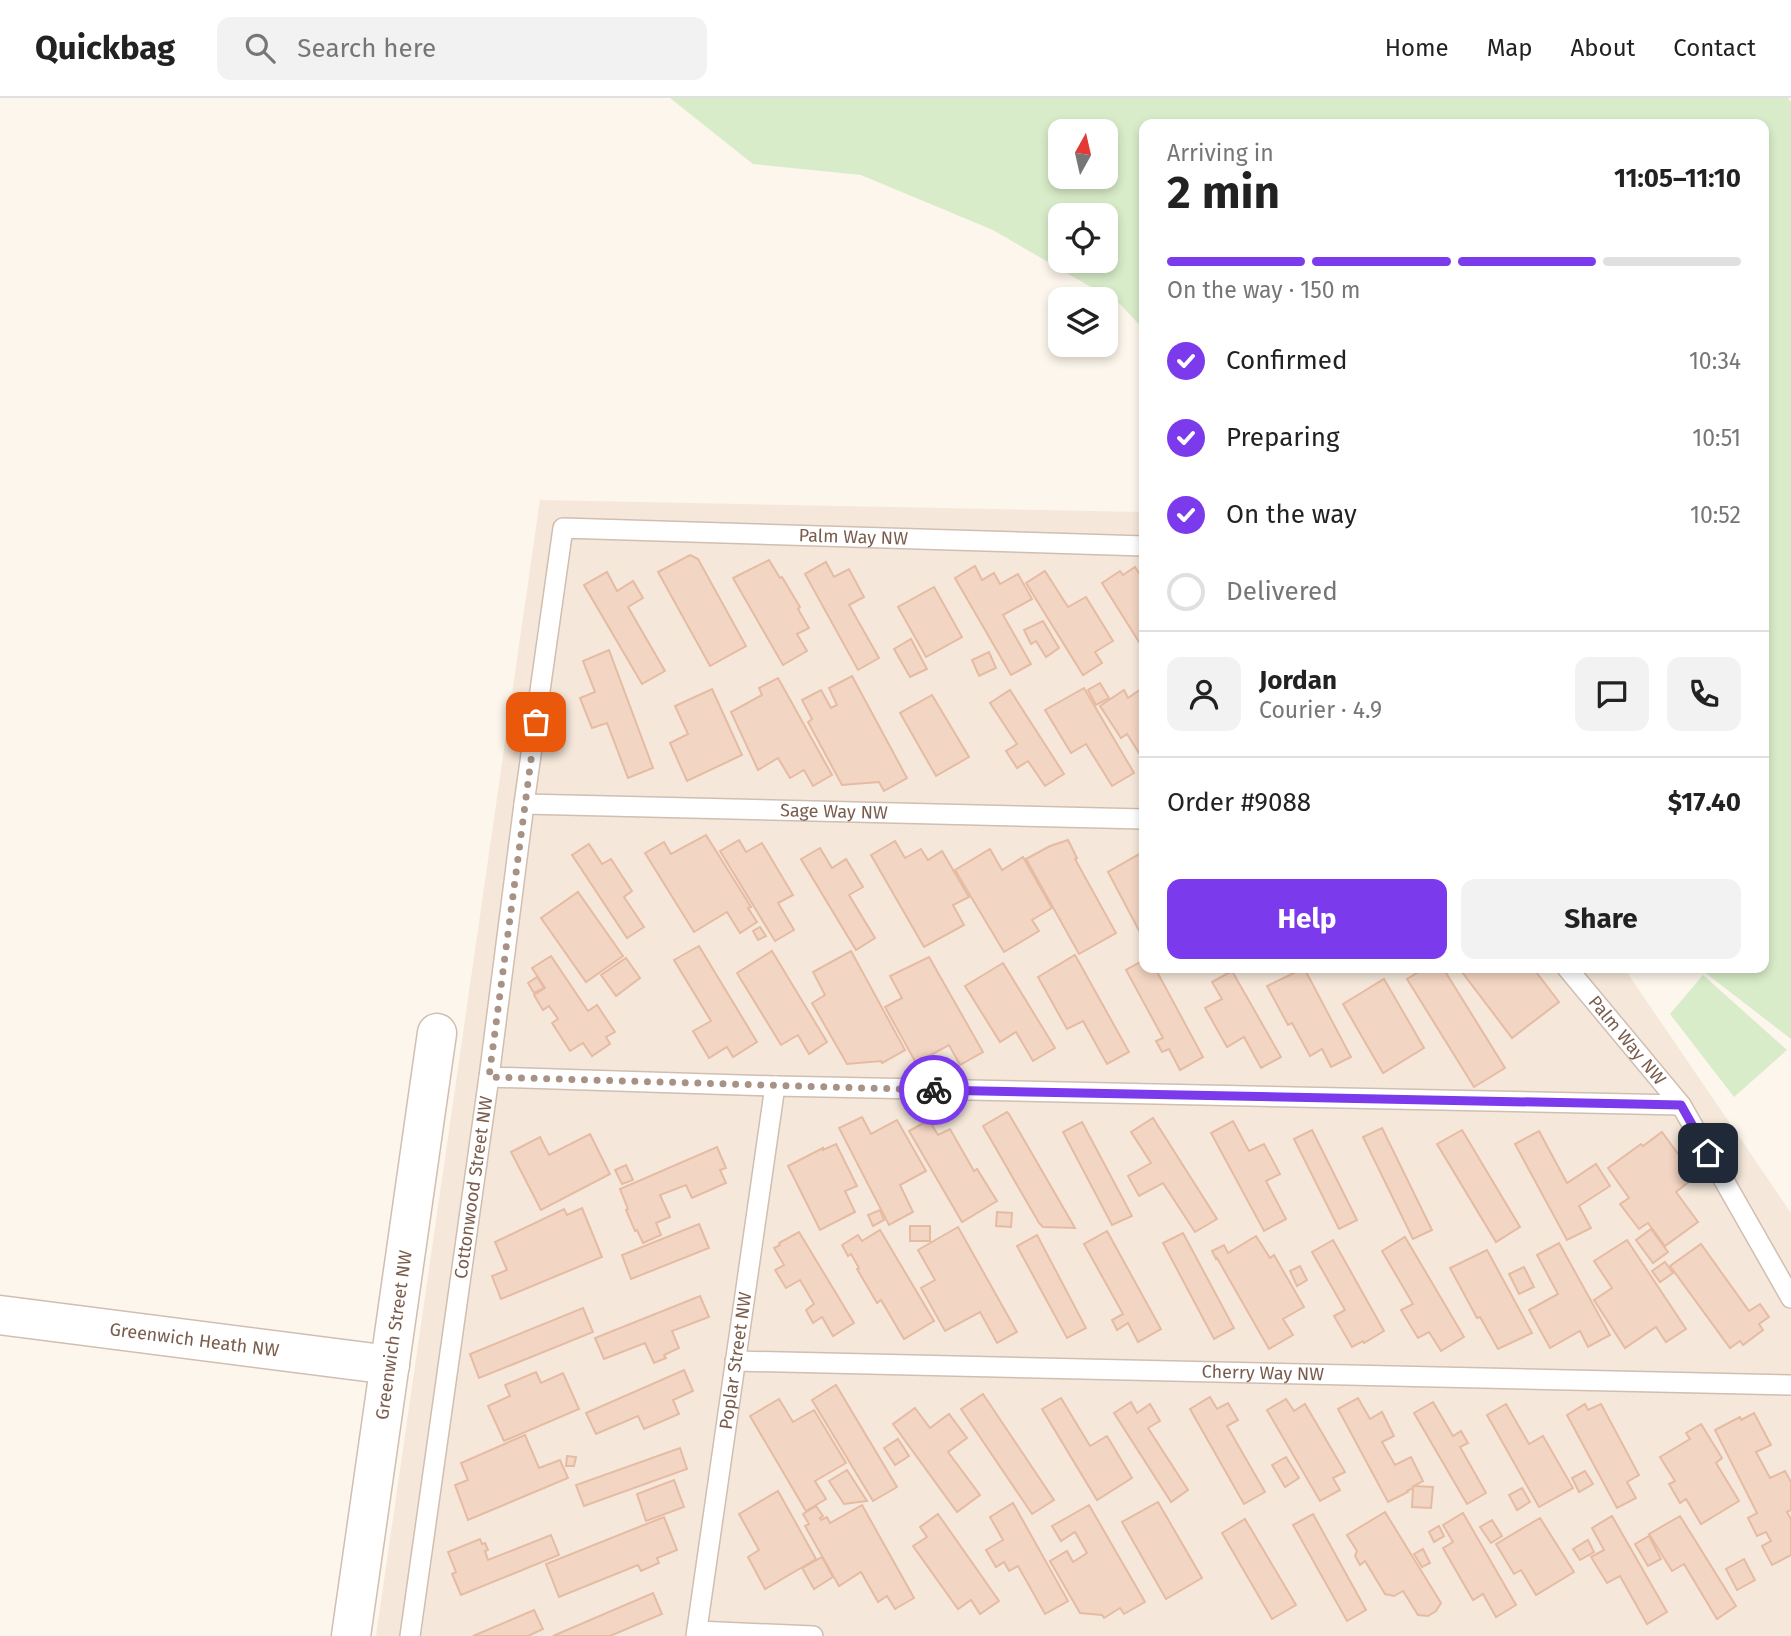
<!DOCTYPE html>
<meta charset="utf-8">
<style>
:root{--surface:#fff;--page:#f2f2f2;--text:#222;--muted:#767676;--line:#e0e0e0;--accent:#7c3aed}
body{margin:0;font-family:"Fira Sans",sans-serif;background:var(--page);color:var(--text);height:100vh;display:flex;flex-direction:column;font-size:26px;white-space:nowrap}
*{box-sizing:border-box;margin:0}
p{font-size:23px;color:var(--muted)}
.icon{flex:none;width:38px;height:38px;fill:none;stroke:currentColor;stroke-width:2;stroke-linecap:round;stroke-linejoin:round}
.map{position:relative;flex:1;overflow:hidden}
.details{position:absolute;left:1139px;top:21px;width:630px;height:854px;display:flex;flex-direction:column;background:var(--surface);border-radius:14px;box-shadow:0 4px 10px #0003}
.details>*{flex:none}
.needle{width:46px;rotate:8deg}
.fabs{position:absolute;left:1048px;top:21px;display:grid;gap:14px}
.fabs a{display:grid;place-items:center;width:70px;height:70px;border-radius:14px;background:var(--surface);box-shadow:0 4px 10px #0003;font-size:35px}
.pin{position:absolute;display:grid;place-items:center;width:60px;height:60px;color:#fff;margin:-30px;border-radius:14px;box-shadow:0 4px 10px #0006}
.courier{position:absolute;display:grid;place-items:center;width:70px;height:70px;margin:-35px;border:5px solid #7c3aed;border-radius:50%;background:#fff;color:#222;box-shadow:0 2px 9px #0007}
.headline em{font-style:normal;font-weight:700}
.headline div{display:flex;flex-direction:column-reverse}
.headline{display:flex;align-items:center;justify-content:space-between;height:119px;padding:0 28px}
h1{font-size:46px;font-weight:700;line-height:52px}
.bar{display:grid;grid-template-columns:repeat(4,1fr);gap:10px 7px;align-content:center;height:84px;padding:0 28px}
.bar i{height:9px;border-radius:5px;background:var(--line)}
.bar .active{background:var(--accent)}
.bar p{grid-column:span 4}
.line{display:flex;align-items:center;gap:18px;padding:0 28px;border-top:2px solid var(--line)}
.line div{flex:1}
.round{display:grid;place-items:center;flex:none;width:74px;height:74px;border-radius:14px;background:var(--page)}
ol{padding:0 28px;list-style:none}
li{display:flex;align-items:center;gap:21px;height:77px}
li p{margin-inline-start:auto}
li .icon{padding:7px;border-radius:50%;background:var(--accent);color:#fff;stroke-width:4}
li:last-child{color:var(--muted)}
li i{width:38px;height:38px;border:4px solid var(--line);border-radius:50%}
.button{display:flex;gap:14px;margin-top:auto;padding:14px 28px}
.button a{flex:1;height:80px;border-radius:14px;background:var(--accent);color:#fff;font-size:28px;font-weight:700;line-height:80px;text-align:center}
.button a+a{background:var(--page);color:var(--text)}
header{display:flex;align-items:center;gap:42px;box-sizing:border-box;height:98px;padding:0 35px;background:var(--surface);border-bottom:2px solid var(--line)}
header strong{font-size:33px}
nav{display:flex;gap:38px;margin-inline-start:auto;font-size:24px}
.search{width:490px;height:63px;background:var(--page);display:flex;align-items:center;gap:18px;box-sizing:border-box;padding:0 24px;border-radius:14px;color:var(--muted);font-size:26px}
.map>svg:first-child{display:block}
</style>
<header>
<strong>Quickbag</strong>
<div class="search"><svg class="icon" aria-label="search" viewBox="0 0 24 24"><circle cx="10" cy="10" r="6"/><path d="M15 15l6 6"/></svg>Search here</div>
<nav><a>Home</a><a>Map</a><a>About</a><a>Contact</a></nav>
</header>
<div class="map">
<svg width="1791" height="1538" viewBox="0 0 1791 1538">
<rect width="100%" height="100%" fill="#fdf6ec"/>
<path fill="#f5e8da" d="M540,402L1144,414V870H1624L1791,1115V1538H376Z"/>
<g fill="#d8ecc9" fill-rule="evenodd">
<path d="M670,0H1788L1791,4V941L1699,870H1764V26H1144V232L1120,206L993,132L861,77L753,66ZM1060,33H1106V79H1060ZM1060,117H1106V163H1060Z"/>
<path d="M1703,877L1787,952L1734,999L1670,916Z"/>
</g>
<g fill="#f3d5c3" stroke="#e6bba3" stroke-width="2">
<path d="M690,457L698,461L746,548L710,568L658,474Z"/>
<path d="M769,462L780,480L782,479L800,509L798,511L809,530L797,536L807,553L783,567L733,480Z"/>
<path d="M826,464L834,479L849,471L864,499L849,507L879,560L858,572L805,476Z"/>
<path d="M975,468L982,482L994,475L1000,486L1018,476L1032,501L1003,517L1031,566L1011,577L955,480Z"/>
<path d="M1135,469L1144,483V552L1102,485L1120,473L1123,477Z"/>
<path d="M1045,473L1068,509L1086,499L1113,543L1095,554L1102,565L1083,577L1026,485Z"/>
<path d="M607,474L617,493L633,483L643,500L628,509L665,573L642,586L584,487Z"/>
<path d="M934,489L962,539L926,559L898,509Z"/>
<path d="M1043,523L1059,550L1046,559L1036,543L1031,546L1024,532Z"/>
<path d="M911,541L927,571L910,579L894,551Z"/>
<path d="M609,552L653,670L628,680L607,625L592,630L580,600L595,594L583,563Z"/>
<path d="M989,554L996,570L979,578L972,562Z"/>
<path d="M852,578L907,680L884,693L879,684L842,687L808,624L812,621L802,602L821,592L831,610L837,607L829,590Z"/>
<path d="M778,580L832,677L813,688L804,672L790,680L778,660L758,672L731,614L762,597L759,590Z"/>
<path d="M1100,585L1109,600L1096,607L1088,592Z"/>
<path d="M1144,589V663L1127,636L1121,640L1100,608L1124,592L1128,600Z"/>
<path d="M1084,590L1134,675L1112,688L1086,646L1071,655L1045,612Z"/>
<path d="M712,591L742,657L687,683L670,645L688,636L675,608Z"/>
<path d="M1010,592L1064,676L1045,688L1028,663L1017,670L1006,653L1017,646L990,605Z"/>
<path d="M932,597L969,659L936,678L900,615Z"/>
<path d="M706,737L751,809L748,810L757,824L740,835L727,814L694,834L645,755L664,744L671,756Z"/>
<path d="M739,742L746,754L762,745L793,797L778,805L794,832L775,843L720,753Z"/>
<path d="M1068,742L1077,760L1075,761L1116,835L1079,856L1026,761L1050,748Z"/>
<path d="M895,743L905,760L921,751L928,762L942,753L969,799L953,807L964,827L924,849L871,757Z"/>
<path d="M589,746L602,766L611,761L632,793L624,799L644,829L627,840L572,757Z"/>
<path d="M820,750L832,770L846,761L863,789L849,797L875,840L856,852L801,761Z"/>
<path d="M990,751L1002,772L1023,759L1052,810L1032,822L1039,833L1004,854L955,772Z"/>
<path d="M1143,754L1144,756V842L1108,774Z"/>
<path d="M578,794L623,858L586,884L541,820Z"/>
<path d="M760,829L766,838L758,842L753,833Z"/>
<path d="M699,848L757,944L733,959L727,949L709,960L693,933L711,923L674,862Z"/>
<path d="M772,853L827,944L809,956L798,937L781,947L737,875Z"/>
<path d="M851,853L905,952L882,965L881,963L847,966L812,905L825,897L813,874Z"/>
<path d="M1075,857L1129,954L1107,966L1083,923L1067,931L1038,879Z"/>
<path d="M551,858L588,913L597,907L615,934L606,939L610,946L592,958L583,945L570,953L552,925L558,921L549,908L543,912L534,897L545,890L532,870Z"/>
<path d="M929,859L983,954L960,967L949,947L916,965L885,909L902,900L890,878Z"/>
<path d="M626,860L640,880L616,898L601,877Z"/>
<path d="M1144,862V870H1155L1203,959L1180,972L1169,951L1162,954L1156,943L1163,940L1126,872Z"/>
<path d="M1003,865L1055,950L1033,963L1016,934L1000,944L965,888Z"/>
<path d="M1304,870L1351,959L1331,969L1322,951L1310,958L1292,925L1288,927L1267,888Z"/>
<path d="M1425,870H1443L1505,970L1474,989L1407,881Z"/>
<path d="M1459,870H1533L1559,904L1512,940Z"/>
<path d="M1232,873L1281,959L1261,970L1244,939L1227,949L1205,910L1222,901L1212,884Z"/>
<path d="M537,879L544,890L534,895L528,885Z"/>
<path d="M1384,881L1424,950L1383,975L1343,906Z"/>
<path d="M1007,1014L1009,1016L1075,1130L1043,1129L1039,1125L983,1028Z"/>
<path d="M862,1019L871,1036L897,1022L926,1073L900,1087L913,1114L889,1127L839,1030Z"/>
<path d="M1153,1020L1217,1121L1195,1134L1163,1085L1139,1098L1128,1078L1151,1065L1131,1034Z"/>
<path d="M929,1022L938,1037L950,1031L974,1073L977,1071L997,1103L962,1124L909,1033Z"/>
<path d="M1233,1023L1249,1053L1264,1046L1280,1076L1266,1083L1286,1121L1264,1133L1211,1035Z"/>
<path d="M1082,1024L1132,1118L1112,1127L1063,1034Z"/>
<path d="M1382,1030L1432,1132L1413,1141L1363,1039Z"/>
<path d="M1312,1032L1357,1122L1339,1131L1294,1041Z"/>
<path d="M1462,1032L1520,1129L1496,1144L1437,1046Z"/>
<path d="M1539,1033L1567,1085L1596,1066L1610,1088L1579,1108L1591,1130L1567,1142L1515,1046Z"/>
<path d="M1662,1034L1695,1079L1676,1094L1698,1124L1665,1148L1648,1125L1639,1131L1620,1106L1629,1100L1608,1070L1641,1046L1643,1048Z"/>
<path d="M590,1036L610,1076L541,1112L511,1054L540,1039L549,1057Z"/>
<path d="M836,1046L857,1088L845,1093L855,1114L820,1132L788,1068L823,1050V1052Z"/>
<path d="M717,1049L726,1070L720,1072L726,1085L692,1100L686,1087L660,1097L670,1119L656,1125L661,1137L643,1145L637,1132L635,1133L626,1112L628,1111L620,1091Z"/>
<path d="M626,1067L633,1082L622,1086L615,1072Z"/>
<path d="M582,1110L602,1159L501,1201L492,1178L507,1172L495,1144L564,1111L567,1117Z"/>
<path d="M880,1112L884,1122L873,1128L868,1117Z"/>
<path d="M997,1114L1012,1115L1011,1129L996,1128Z"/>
<path d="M699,1126L709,1150L631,1181L622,1157Z"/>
<rect x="910" y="1128" width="20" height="15"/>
<path d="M958,1129L1017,1234L997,1245L980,1214L945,1233L921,1190L935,1182L918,1152Z"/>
<path d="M1651,1131L1668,1154L1653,1165L1636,1142Z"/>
<path d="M880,1132L934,1223L904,1241L881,1202L877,1205L857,1171L859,1170L851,1156L848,1158L842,1147L858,1137L862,1143Z"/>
<path d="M1107,1133L1161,1231L1138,1244L1128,1225L1117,1232L1112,1222L1123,1216L1084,1146Z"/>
<path d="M799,1134L854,1225L833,1238L822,1219L813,1225L806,1212L814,1206L800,1182L786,1190L775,1172L784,1167L774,1150L780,1147L779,1145Z"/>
<path d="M1183,1135L1234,1230L1214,1241L1163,1145Z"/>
<path d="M1037,1137L1086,1230L1067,1240L1017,1148Z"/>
<path d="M1256,1138L1270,1160L1274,1157L1304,1209L1283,1221L1293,1237L1269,1251L1217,1160L1216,1161L1212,1153L1224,1147L1228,1155Z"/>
<path d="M1405,1139L1464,1239L1441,1253L1429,1234L1418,1240L1401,1212L1413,1206L1382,1153Z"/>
<path d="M1333,1142L1384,1233L1364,1245L1363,1243L1352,1249L1334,1218L1345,1212L1312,1154Z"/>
<path d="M1627,1142L1686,1231L1666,1244L1656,1229L1625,1250L1594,1202L1612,1190L1594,1163Z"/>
<path d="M1559,1145L1610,1237L1588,1249L1580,1233L1550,1250L1529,1212L1558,1196L1537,1157Z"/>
<path d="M1701,1146L1749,1213L1760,1206L1769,1219L1759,1226L1763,1232L1743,1247L1740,1243L1730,1250L1670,1168Z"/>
<path d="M1487,1152L1532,1235L1498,1251L1480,1219L1477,1220L1450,1170Z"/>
<path d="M1665,1164L1673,1175L1660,1184L1652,1173Z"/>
<path d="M1300,1168L1307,1182L1297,1188L1290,1173Z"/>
<path d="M1524,1169L1534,1189L1519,1196L1509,1176Z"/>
<path d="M700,1198L709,1219L672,1233L679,1250L664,1257L666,1260L654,1265L645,1245L604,1261L595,1240Z"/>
<path d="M583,1210L593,1234L479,1280L470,1256Z"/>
<path d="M684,1272L693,1293L673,1302L679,1316L644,1331L638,1318L596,1336L586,1315Z"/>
<path d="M536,1274L541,1285L563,1275L579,1311L504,1343L488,1308L510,1298L505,1287Z"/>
<path d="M836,1287L897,1389L873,1403L812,1302Z"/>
<path d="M983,1296L1054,1402L1032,1416L961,1311Z"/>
<path d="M1210,1299L1217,1311L1228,1305L1238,1322L1227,1328L1265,1394L1244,1406L1190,1311Z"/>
<path d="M1061,1300L1090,1348L1107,1338L1132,1380L1097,1402L1042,1311Z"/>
<path d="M1358,1300L1370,1321L1382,1314L1394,1338L1382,1344L1395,1367L1411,1359L1423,1383L1414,1388L1433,1389L1431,1410L1412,1409L1413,1390L1407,1393L1408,1394L1388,1404L1338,1311Z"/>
<path d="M779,1301L793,1324L814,1312L846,1365L815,1383L826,1401L806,1413L750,1318Z"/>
<path d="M1286,1301L1294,1313L1305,1306L1345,1374L1333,1380L1340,1392L1320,1403L1267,1312Z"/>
<path d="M1131,1304L1137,1315L1150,1306L1160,1323L1148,1330L1188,1392L1171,1404L1114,1315Z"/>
<path d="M1433,1304L1453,1338L1461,1333L1468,1345L1460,1349L1486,1395L1467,1406L1414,1315Z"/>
<path d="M1506,1306L1529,1346L1543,1338L1573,1390L1539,1409L1487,1317Z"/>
<path d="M1585,1306L1588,1312L1601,1306L1639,1377L1627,1384L1636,1400L1617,1410L1567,1317Z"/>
<path d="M915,1310L930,1330L949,1316L967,1340L948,1354L980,1397L957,1414L893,1326Z"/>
<path d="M1754,1315L1771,1347L1756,1354L1770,1380L1785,1373L1791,1384V1412L1787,1414L1791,1421V1457L1772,1467L1762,1448L1771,1443L1766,1434L1757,1438L1748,1420L1757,1415L1715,1332L1740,1319L1741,1322Z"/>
<path d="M1701,1326L1722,1360L1716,1365L1739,1403L1701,1426L1686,1401L1680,1405L1669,1386L1675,1383L1660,1359L1690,1341L1686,1335Z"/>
<path d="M525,1337L539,1370L560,1362L568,1380L468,1422L455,1387L468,1382L461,1365Z"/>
<path d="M898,1341L909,1358L895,1367L884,1350Z"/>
<path d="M680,1350L687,1371L584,1408L576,1387Z"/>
<path d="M567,1358L576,1359L574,1368H566Z"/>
<path d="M1286,1359L1299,1380L1285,1389L1272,1367Z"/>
<path d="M847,1372L867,1403L844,1406L829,1383Z"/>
<path d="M1585,1373L1593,1386L1579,1394L1572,1380Z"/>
<path d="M674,1382L684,1409L646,1423L637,1396Z"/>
<path d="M1522,1390L1530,1404L1517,1412L1509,1397Z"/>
<path d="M778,1393L816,1461L765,1491L748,1459L759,1452L739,1416Z"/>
<path d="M1158,1404L1202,1480L1166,1501L1122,1424Z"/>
<path d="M1013,1405L1068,1503L1045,1516L1018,1468L1009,1473L1004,1464L996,1469L986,1452L1003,1442L990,1419Z"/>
<path d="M862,1407L914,1500L895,1511L887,1498L878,1504L861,1474L839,1488L805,1428L809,1426L803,1416L816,1408L823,1418L820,1420L821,1422L827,1419L830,1425Z"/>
<path d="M1089,1407L1145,1504L1124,1516L1120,1510L1104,1520L1102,1517L1080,1515L1050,1463L1067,1453L1073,1464L1087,1455L1075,1434L1061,1443L1052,1428Z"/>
<path d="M1385,1414L1441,1505L1436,1513L1428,1518L1418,1517L1403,1493L1394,1498L1385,1496L1365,1463L1360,1467L1355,1458L1357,1453L1347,1437Z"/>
<path d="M1463,1415L1516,1507L1496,1519L1483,1496L1473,1502L1443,1450L1453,1444L1443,1427Z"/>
<path d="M938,1416L999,1503L980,1516L971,1502L958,1511L913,1448L927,1439L920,1429Z"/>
<path d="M1313,1416L1366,1512L1347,1523L1293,1427Z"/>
<path d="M1612,1418L1667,1514L1647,1526L1620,1478L1607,1485L1591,1459L1604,1452L1592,1430Z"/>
<path d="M1680,1418L1736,1508L1717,1521L1684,1466L1672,1473L1649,1436Z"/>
<path d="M664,1419L677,1452L657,1460L659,1465L641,1473L638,1467L559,1499L546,1466Z"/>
<path d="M1540,1420L1574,1474L1536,1497L1521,1472L1514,1476L1496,1446Z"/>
<path d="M1245,1421L1296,1507L1272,1521L1222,1435Z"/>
<path d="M1492,1422L1502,1438L1491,1445L1480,1429Z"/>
<path d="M1439,1428L1444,1438L1434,1444L1429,1434Z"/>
<path d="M551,1437L559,1457L461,1497L452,1476L456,1474L448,1454L480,1441L482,1446L485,1445L488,1452L485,1453L488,1462Z"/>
<path d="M1649,1438L1661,1461L1648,1468L1635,1446Z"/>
<path d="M1588,1442L1594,1454L1580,1462L1573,1451Z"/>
<path d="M1423,1451L1430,1465L1422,1469L1414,1456Z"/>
<path d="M822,1459L833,1479L814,1491L802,1470Z"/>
<path d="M1744,1461L1755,1482L1737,1492L1726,1471Z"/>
<path d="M653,1495L662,1516L610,1538H553Z"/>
<path d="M534,1512L543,1531L528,1538H473Z"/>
</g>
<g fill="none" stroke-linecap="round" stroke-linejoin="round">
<g stroke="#d1beb0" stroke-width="22">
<g id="service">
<path id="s1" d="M524,706L1144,721"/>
<path id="s2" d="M1567,870L1681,1007L1791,1200"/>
<path d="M489,979L775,988L1681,1007"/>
<path id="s3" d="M735,1263L1791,1287"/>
<path d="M697,1533L813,1538"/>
<path id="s4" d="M410,1538L489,979L524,706L563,430L1144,448"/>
<path id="s5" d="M696,1538L775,988"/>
</g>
</g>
<g stroke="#d1beb0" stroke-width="41">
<g id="minor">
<path id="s6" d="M0,1217L390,1267"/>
<path id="s7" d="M351,1538L437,935"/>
</g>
</g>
<use href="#service" stroke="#fff" stroke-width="19"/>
<use href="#minor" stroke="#fff" stroke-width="38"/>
</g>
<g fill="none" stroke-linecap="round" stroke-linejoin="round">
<path stroke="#a89285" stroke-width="7" stroke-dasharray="0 12.6" d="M536,624L489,979L934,992"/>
<path stroke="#7c3aed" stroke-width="9" d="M934,992L1681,1007L1708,1055"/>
</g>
<g text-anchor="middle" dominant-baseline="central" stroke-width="7" stroke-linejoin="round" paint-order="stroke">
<g font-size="18" fill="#7a5c4d" stroke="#fffaf3">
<text stroke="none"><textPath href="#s4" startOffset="1409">Palm Way NW</textPath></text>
<text stroke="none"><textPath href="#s1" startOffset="310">Sage Way NW</textPath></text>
<text stroke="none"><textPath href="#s2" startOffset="94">Palm Way NW</textPath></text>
<text stroke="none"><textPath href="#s4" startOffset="453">Cottonwood Street NW</textPath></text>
<text stroke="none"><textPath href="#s7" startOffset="304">Greenwich Street NW</textPath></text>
<text stroke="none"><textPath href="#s6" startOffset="196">Greenwich Heath NW</textPath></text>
<text stroke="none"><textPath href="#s5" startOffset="278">Poplar Street NW</textPath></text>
<text stroke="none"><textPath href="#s3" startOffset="528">Cherry Way NW</textPath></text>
</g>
</g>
</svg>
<div class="fabs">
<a><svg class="needle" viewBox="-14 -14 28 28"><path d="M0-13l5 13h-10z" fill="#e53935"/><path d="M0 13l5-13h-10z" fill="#767676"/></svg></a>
<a><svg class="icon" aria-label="locate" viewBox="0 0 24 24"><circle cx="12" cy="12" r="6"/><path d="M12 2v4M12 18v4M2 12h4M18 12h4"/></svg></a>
<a><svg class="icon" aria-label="layers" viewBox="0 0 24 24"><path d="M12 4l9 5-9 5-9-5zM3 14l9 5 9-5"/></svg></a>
</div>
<div class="pin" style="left:536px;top:624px;background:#ea580c"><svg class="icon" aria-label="bag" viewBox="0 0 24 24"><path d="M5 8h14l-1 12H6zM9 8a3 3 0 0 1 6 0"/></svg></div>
<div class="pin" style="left:1708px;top:1055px;background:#1f2937"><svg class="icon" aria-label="home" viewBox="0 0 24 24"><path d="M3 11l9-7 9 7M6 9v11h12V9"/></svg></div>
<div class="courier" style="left:934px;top:992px"><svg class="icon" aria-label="bike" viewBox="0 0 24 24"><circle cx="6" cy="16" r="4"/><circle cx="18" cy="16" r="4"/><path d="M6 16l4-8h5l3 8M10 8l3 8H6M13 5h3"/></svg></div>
<section class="details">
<div class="headline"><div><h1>2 min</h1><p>Arriving in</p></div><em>11:05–11:10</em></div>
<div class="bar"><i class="active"></i><i class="active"></i><i class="active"></i><i></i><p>On the way · 150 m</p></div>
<ol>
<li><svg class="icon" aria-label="check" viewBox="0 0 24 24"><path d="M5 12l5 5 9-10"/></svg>Confirmed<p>10:34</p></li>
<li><svg class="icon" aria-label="check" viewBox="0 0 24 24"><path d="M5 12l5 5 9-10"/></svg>Preparing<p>10:51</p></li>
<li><svg class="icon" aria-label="check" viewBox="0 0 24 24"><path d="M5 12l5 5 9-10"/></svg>On the way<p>10:52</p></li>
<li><i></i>Delivered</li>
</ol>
<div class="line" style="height:126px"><a class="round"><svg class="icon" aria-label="person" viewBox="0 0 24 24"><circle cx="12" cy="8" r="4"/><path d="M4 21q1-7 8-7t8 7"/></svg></a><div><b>Jordan</b><p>Courier · 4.9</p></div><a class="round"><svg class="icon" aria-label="chat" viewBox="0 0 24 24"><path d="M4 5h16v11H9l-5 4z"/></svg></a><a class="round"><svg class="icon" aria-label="phone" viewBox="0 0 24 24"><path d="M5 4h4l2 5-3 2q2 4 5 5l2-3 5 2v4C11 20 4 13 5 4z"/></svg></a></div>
<div class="line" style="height:91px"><div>Order #9088</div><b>$17.40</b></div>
<div class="button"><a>Help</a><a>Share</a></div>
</section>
</div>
